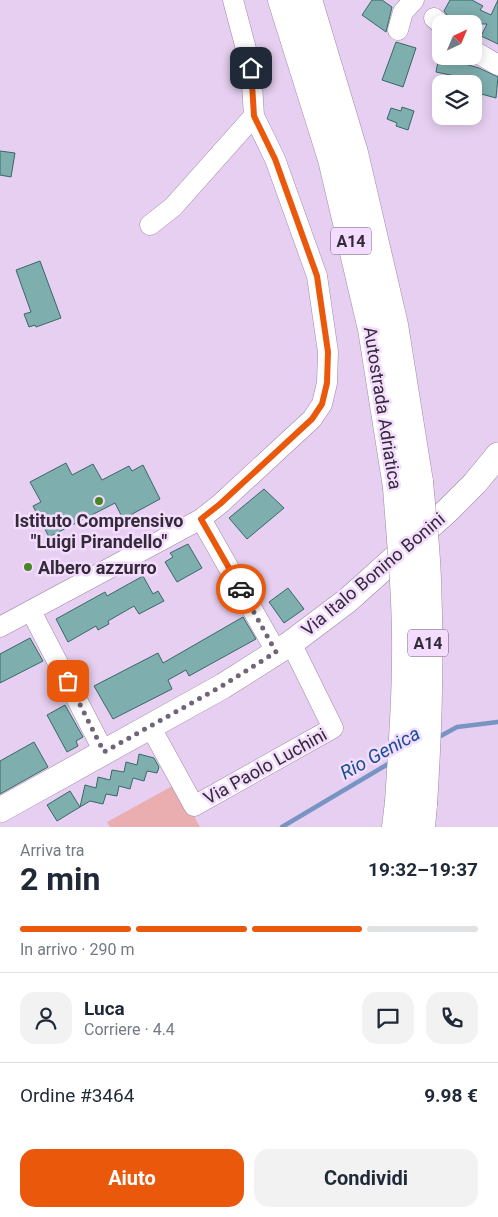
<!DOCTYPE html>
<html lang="it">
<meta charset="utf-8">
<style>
:root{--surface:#fff;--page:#f2f2f3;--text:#1f2937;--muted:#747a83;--line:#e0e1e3;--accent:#ea580c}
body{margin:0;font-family:Roboto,sans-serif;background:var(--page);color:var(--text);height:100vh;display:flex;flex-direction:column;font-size:19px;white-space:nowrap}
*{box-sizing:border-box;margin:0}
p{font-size:16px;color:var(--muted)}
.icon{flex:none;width:28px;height:28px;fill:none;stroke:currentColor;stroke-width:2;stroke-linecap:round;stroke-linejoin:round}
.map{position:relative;height:827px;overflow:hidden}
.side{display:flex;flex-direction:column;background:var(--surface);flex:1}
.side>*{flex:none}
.needle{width:32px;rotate:44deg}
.fabs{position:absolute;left:432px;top:15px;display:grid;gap:10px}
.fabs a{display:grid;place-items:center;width:50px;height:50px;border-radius:10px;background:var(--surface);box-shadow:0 2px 12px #0003;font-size:25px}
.pin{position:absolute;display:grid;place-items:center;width:42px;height:42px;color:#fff;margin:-21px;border-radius:10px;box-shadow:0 2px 8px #0006}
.courier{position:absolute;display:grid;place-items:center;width:50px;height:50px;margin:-25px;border:4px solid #ea580c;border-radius:50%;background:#fff;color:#222;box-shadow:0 1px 6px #0007}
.headline em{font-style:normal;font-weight:700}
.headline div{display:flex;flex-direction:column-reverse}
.headline{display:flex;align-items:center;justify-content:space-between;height:85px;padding:0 20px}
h1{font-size:32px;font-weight:700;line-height:38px}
.bar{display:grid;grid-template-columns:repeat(4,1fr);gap:8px 5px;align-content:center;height:60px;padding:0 20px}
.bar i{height:6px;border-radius:4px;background:var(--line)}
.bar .current{background:var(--accent)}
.bar p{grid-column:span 4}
.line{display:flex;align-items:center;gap:12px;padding:0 20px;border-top:1px solid var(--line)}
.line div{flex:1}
.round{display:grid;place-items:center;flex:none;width:52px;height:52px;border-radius:15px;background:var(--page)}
.primary-button{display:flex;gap:10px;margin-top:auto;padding:10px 20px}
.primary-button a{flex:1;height:58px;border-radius:15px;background:var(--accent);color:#fff;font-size:20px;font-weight:700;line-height:58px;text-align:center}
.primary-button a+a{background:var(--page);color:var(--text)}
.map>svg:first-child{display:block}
</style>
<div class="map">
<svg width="498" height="827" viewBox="0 0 498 827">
<rect width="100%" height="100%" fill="#e6cff0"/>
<path fill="#ebaeb0" d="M176,784L200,827H110L107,822Z"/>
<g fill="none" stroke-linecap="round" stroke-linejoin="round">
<g stroke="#7794c2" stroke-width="4.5">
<path d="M437,738L457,727L498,722"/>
<path d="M282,827L393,761"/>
</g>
</g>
<g fill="#7eaeae" stroke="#396868">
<path d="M372,0H382L392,7L386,32L362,15Z"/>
<path d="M450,0H472L483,6L480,10L491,15L498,0V44L481,36L487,24H458L452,21L444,11Z"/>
<path d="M396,42L416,48L403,87L382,80Z"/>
<path d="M439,56H463L466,59L465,64L479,68L498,77L496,98L474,92V80L436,72Z"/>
<path d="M402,107L414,111L408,130L396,126L397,123L387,119L391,108L401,111Z"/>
<path d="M0,151L15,153L11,177L0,175Z"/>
<path d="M40,261L61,318L36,327L35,325L29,327L24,314L31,312L16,270Z"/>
<path d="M66,463L72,475L93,464L102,480L129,466L132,471L143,465L160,499L123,519L115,503L49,537L33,506L41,502L30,482Z"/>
<path d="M264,489L284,508L247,539L229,518Z"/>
<path d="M188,544L202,568L177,582L165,562L173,557L170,553Z"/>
<path d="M143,576L153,594L158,591L164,601L139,614L134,606L108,621L109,624L98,630L96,626L68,642L56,619L105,592L107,596Z"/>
<path d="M288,588L304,609L284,623L269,602Z"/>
<path d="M243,617L256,639L189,676L186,670L168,680L172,689L113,719L94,686L158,653L163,663Z"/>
<path d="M30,638L43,661L0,683V654Z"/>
<path d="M65,705L83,737L76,741L78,746L67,752L47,715Z"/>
<path d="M34,742L48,767L0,794V761Z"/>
<path d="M139,754L154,758L159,767L157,773L147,771L144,781L133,778L130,789L119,786L117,796L106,794L103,804L90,801L80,807L85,785L96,788L98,777L110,780L112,770L124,772L126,762L137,765Z"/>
<path d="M70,791L80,807L57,821L47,805Z"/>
</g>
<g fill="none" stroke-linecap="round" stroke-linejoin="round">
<g stroke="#9e88a7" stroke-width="21">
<g id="minor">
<path d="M434,18L441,24"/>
<path d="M398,30L403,12L414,0"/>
<path d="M474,51L498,65"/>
<path d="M150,225L173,207L254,116"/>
<path d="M201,519L277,653"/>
<path d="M31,611L104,752"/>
<path d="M0,627L201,519L220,504L312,419L322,404L327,383L328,352L317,276L275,159L254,116L251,68L233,0"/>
<path d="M150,726L194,806L333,728L291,643"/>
</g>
</g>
<g stroke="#9e88a7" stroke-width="26">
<path id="major" d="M0,810L223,686L291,643L348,600L447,511L475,483L498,455"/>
</g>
<g stroke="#9e88a7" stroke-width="29">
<g id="highway">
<path d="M282,0L332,159L372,329L397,487"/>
<path d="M308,0L354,153L394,325L419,482"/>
<path d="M396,827L399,802"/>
<path d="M421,827L423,804"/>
</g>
</g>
<use href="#minor" stroke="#fff" stroke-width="20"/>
<use href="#major" stroke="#fff" stroke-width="25"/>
<use href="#highway" stroke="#fff" stroke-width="28"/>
<g stroke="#9e88a7" stroke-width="29" stroke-linecap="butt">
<g id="highway-bridge">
<path d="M419,482C422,515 426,548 427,580C430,655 428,730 423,804"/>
<path d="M397,487C401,544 407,601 406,658C406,706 402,754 399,802"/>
</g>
</g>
<use href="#highway-bridge" stroke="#fff" stroke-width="28"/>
</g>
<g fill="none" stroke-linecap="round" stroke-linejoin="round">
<path stroke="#726478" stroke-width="5" stroke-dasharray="0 9" d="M68,681L104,752L222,686L276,652L241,589"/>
<path stroke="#ea580c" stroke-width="6" d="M241,589L201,519L220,504L312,419L322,404L327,383L328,352L317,276L275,159L254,116L251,68"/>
</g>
<g fill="#498523" stroke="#f3dcfd" stroke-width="2">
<circle cx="99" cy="501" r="5"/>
<circle cx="28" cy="567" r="5"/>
</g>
<g text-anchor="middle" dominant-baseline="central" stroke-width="5" stroke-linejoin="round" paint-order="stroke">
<g fill="#f3dcfd" stroke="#6d5f72" stroke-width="1">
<rect x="331" y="227.5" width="40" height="27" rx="4"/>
<rect x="408" y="629.5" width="40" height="27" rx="4"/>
</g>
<g font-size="16" font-weight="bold" fill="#332a37">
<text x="351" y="241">A14</text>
<text x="428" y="643">A14</text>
</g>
<g font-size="18" fill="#332a37" stroke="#f3dcfd">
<text transform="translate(383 408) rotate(81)">Autostrada Adriatica</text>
<text transform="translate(373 574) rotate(-40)">Via Italo Bonino Bonini</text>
<text transform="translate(265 766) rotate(-29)">Via Paolo Luchini</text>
</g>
<g font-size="18" font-weight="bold" fill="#332a37" stroke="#f3dcfd">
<text x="99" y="520">Istituto Comprensivo<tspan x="99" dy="21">"Luigi Pirandello"</tspan></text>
<text x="38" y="567" text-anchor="start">Albero azzurro</text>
</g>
<g font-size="19" font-style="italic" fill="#165096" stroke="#f3dcfd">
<text transform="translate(380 753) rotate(-29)">Rio Genica</text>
</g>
</g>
</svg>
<div class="fabs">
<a><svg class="needle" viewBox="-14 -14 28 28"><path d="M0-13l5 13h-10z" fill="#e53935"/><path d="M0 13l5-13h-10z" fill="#747a83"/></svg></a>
<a><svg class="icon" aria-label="layers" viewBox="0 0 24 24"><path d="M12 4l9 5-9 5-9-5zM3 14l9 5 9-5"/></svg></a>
</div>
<div class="pin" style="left:68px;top:681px;background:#ea580c"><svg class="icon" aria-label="bag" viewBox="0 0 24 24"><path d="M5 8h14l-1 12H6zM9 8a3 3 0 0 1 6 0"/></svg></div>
<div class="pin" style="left:251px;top:68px;background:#1f2937"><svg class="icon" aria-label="home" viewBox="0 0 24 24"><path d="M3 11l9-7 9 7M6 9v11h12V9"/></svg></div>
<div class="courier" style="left:241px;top:589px"><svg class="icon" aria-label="car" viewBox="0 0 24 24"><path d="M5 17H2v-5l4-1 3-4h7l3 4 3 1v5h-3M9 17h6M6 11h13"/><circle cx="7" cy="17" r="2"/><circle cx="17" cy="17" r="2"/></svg></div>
</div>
<section class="side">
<div class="headline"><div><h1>2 min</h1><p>Arriva tra</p></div><em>19:32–19:37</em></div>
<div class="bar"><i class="current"></i><i class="current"></i><i class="current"></i><i></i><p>In arrivo · 290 m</p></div>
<div class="line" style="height:90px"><a class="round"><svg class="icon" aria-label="person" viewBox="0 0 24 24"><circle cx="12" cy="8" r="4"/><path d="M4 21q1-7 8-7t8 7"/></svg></a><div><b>Luca</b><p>Corriere · 4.4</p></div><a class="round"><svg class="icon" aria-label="chat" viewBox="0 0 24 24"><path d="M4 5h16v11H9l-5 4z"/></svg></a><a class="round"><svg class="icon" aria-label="phone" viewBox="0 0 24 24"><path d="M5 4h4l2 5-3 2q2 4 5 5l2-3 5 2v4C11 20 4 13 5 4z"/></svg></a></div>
<div class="line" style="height:65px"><div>Ordine #3464</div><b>9.98 €</b></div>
<div class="primary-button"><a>Aiuto</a><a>Condividi</a></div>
</section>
